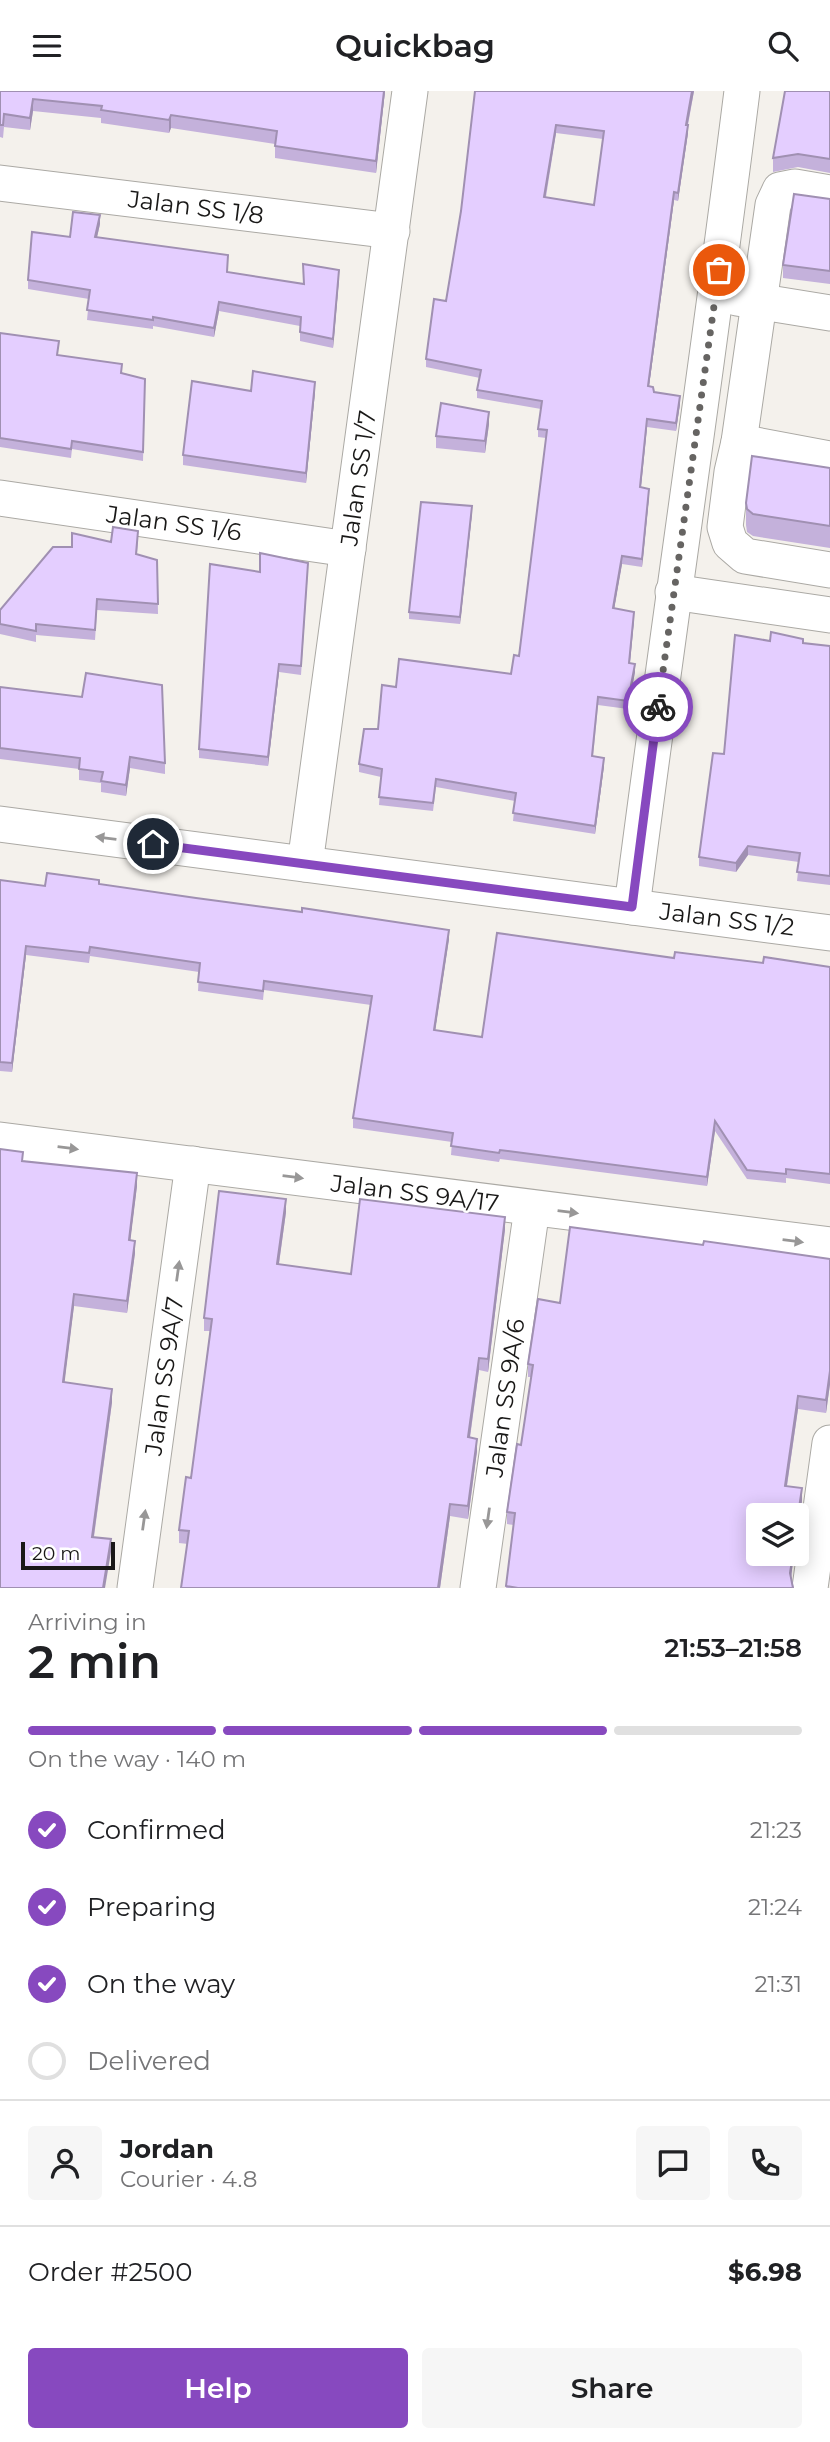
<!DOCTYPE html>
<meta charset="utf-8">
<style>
:root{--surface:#fff;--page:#f6f6f6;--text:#202124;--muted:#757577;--line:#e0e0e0;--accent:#8749bf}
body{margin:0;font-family:Montserrat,sans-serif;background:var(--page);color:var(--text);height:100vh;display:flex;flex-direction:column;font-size:26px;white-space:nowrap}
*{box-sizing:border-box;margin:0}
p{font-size:23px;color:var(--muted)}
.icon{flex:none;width:38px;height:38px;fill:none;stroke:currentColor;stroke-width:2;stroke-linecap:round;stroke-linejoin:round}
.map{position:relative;height:1497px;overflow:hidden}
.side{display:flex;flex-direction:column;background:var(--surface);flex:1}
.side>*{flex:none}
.buttons{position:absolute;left:746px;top:1412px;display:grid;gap:14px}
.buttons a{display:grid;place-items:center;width:63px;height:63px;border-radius:7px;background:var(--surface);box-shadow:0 4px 18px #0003;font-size:35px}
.scale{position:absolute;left:21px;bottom:18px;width:94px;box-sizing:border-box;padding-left:7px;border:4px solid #191817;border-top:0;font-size:19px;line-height:24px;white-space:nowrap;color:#191817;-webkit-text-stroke:5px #fff;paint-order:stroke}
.pin{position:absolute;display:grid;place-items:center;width:60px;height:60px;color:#fff;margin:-30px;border:4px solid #fff;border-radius:50%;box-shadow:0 2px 7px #0007}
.courier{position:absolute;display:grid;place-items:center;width:70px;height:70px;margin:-35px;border:5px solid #8749bf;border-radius:50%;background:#fff;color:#222;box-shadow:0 2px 9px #0007}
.summary em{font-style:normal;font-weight:600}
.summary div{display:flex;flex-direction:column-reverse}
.summary{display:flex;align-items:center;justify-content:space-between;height:119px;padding:0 28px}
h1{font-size:46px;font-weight:600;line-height:52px}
.bar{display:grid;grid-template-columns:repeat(4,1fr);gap:10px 7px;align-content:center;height:84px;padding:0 28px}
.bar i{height:9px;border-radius:5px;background:var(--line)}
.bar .current{background:var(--accent)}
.bar p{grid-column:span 4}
.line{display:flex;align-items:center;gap:18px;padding:0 28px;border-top:2px solid var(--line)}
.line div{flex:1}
.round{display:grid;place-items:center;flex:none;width:74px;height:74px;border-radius:7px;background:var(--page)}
ol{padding:0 28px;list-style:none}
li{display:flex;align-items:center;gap:21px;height:77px}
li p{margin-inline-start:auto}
li .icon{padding:7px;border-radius:50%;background:var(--accent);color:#fff;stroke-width:4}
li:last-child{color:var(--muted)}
li i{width:38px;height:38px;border:4px solid var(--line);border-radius:50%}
.button{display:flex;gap:14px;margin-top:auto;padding:14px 28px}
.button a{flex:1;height:80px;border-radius:7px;background:var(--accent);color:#fff;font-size:28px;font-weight:600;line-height:80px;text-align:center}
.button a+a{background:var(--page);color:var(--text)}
header{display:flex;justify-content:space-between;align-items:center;height:91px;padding:0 28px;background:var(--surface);font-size:32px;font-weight:600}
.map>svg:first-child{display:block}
</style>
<header><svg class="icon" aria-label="menu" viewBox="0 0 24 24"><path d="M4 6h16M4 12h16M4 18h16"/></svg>Quickbag<svg class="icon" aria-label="search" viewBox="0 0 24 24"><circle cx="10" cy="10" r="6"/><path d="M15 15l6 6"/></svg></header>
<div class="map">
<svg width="830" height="1497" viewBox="0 0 830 1497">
<rect width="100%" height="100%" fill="#f4f1ec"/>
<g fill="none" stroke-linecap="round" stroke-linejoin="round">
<g stroke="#aba9a4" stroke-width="37">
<g id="minor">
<path d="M0,92L392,140"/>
<path d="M737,207L830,222"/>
<path d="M739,351L773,114L780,99L795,96L830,102"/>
<path d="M830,368L739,351L732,381L725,436L730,452L745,465L830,479"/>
<path d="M0,407L348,458"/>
<path d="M673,501L830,524"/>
<path d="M0,733L830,842"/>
<path d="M305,773L410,0"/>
<path d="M632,816C667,544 708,272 742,0"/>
<path d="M0,1049L830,1154"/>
<path d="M135,1497L193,1073"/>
<path d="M478,1497L532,1117"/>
<path d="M810,1497L830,1352"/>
</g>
</g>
<use href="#minor" stroke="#fff" stroke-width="35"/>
</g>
<g fill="#c4b1db" fill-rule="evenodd">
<path d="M0,0H385L376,82L275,67V53L171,37L169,42L101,32V27L33,20L30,39L4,36L3,47L0,46Z"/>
<path d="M475,0H694L688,34V42L678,110L674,109L649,295L654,301L680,313L676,340L647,336L641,397L649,406L642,476L622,473L614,518L634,529L630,572L635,581L628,618L598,614L593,666L604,675L595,743L513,730L515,710L436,696L433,720L379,714L381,686L359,681V673L378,638L396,596L511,583L519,565L546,347L538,346V338L541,318L477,307V299L480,287L426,276V268L446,210L461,120ZM556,42L603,48L594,114L546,106Z"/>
<path d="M830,0V82L798,76L773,81V67Z"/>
<path d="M830,108V193L783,187V174L827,109Z"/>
<path d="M100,133L97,146L228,181L303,193V173L339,188L333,257L300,250V235L219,220L214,246L153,235V238L87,229L89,208L28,198V189L70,146Z"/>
<path d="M0,242L58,264L145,288L143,370L72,358L71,367L0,356Z"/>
<path d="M315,301L306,392L183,374V364Z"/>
<path d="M489,333L485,362L436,357V345Z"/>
<path d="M830,377V457L753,445L747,441L746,434V412Z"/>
<path d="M472,422L460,533L409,528V521Z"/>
<path d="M111,451H138L137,463L157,469L158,523L97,519L95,549L36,544V551L0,543V519L72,456Z"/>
<path d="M308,480L301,584L279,581L268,675L199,667V658L260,481Z"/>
<path d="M770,550L830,555V794L797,790L799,771L748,764L736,781L699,775V766L724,663Z"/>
<path d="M0,596L165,672V683L130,677L126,705L101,701V692L79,689V678L0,668Z"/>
<path d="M0,789L45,795L99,793L449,848L435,939L482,946L674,867L830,876V1093L786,1087V1092L747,1088L715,1040L707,1095L500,1068L499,1071L451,1064L452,1051L353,1037V1027L371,914L264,899L263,909L198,900L199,881L90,865L89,872L26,864L12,981L0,980Z"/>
<path d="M23,1070L137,1095L130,1149L135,1162L127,1222L74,1215L64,1292L112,1311L94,1446L111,1461L0,1497Z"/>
<path d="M286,1121L279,1173L351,1183L505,1138L488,1281L479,1279L470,1347L477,1360L468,1428L450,1425L440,1497H181L188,1453L179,1452V1439L191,1387L210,1240H204V1227Z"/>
<path d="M703,1154L830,1168V1293L826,1322L798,1318L787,1395L802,1410L796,1449V1424L758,1463H794L791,1486L794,1497H506L514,1434L507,1433V1421L521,1354L531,1286H528V1273L560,1212Z"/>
</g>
<g fill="#a090b2">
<path d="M384,0H385L376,82V70Z"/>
<path d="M692,0H694L686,42V34Z"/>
<path d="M33,8V20L30,39V27Z"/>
<path d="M171,24V37L169,42V29Z"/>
<path d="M556,34V42L544,114V106Z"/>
<path d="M688,34V42L678,110V102Z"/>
<path d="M674,101V109L648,303V295Z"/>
<path d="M100,124V133L95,155V146Z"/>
<path d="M339,179V188L333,257V248Z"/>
<path d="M219,211V220L214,246V237Z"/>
<path d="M315,291V301L306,392V382Z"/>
<path d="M680,305V313L676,340V332Z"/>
<path d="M489,321V333L485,362V350Z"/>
<path d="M647,328V336L640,404V396Z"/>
<path d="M649,398V406L642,476V468Z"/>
<path d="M472,415V422L460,533V526Z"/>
<path d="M622,465V473L613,525V517Z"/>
<path d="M634,521V529L629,580V572Z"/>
<path d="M279,573V581L268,675V666Z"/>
<path d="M635,573V581L628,618V610Z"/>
<path d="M130,666V677L126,705V694Z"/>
<path d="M604,667V675L595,743V735Z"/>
<path d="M748,755V764L736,781V772Z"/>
<path d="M449,839V848L434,948V939Z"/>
<path d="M26,855V864L12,981V972Z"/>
<path d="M715,1030V1040L707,1095V1086Z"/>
<path d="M137,1082V1095L129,1161V1149Z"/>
<path d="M286,1108V1121L277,1186V1173Z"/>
<path d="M505,1126V1138L488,1281V1268Z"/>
<path d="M135,1150V1162L127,1222V1210Z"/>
<path d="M74,1203V1215L63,1304V1291Z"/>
<path d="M479,1267V1279L468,1359V1346Z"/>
<path d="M830,1280V1293L826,1322V1309Z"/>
<path d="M112,1298V1311L92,1458V1446Z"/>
<path d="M798,1305V1318L785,1407V1395Z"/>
<path d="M477,1348V1360L468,1428V1415Z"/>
<path d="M802,1397V1410L796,1449V1437Z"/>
<path d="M450,1413V1425L440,1497H438Z"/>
<path d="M111,1448V1461L105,1497H103Z"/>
<path d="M793,1463H794L790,1494V1482Z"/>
</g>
<g fill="#e4ceff" stroke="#a090b2" stroke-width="2" fill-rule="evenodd">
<path d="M0,0H384L376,70L275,55L277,40L171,24L169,29L101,19L102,15L33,8L30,27L4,23L3,34H0Z"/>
<path d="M475,0H692L686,34H688L678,102L674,101L648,295L653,296L654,301L680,305L676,332L647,328L640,396L649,398L642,468L622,465L613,517L634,521L629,572L635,573L628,610L598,606L592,665L604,667L595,735L513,722L516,702L436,688L433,712L379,706L382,678L359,673L364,638H378L382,594L396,596L399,568L511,583L514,564L519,565L547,339L538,338L542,310L477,299L481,279L426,268L434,208L446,210L461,120ZM556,34L604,40L594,114L544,106Z"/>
<path d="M785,0H830V68L798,63L773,67Z"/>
<path d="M794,103L830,108V180L783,174Z"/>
<path d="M73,121L100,124L95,146L228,164L227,181L304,193L303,173L339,179L333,248L300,241L301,226L219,211L214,237L153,226V229L87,219L90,199L28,189L32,141L70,146Z"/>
<path d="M0,242L59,250L57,264L122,273L121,282L145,288L143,361L72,350L71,358L0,347Z"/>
<path d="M253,280L315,291L306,382L183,364L192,290L251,300Z"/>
<path d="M441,312L489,321L485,350L436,345Z"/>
<path d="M752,365L830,377V435L753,423L747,418L746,412Z"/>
<path d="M421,411L472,415L460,526L409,521Z"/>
<path d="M113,436L138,440L136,463L157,469L158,513L97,508L95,539L36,533V540L0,533V519L53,456H72V442L111,451Z"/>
<path d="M260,462L308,472L301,575L279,573L268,666L199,658L210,473L260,481Z"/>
<path d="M771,541L803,548V552L830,555V785L797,781L800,762L748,755L736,772L699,766L713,662L724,663L735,544L770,550Z"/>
<path d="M86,582L162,594L165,672L130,666L126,694L101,690L103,681L79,678L80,667L0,657V596L82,606Z"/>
<path d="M47,782L99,789V793L196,807L302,821V817L449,839L434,939L482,946L497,842L674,867L675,861L763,872L764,866L830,876V1083L786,1078V1083L747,1079L715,1030L707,1086L500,1059L499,1062L451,1055L453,1042L353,1027L372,905L264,890L263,900L198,891L200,872L90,856L89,862L26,855L12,972L0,971V789L45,795Z"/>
<path d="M0,1058L23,1061L22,1070L137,1082L129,1149L135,1150L127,1210L74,1203L63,1291L112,1298L92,1446L111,1448L103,1497H0Z"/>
<path d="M219,1100L286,1108L277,1173L351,1183L360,1108L505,1126L488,1268L479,1267L468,1346L477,1348L468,1415L450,1413L438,1497H181L189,1440L179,1439L186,1386L191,1387L212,1228L204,1227Z"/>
<path d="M570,1136L703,1154L704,1150L830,1168V1280L826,1309L798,1305L785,1395L802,1397L796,1437V1424H758V1463H793L790,1482L793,1497H518L506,1495L515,1422L507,1421L517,1353L521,1354L533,1274L528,1273L538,1208L560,1212Z"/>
</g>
<defs><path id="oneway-solid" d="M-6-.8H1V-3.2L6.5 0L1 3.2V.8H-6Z" transform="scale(1.75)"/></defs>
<g fill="#989797">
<use href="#oneway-solid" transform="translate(106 747) rotate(-173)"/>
<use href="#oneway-solid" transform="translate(68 1057) rotate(7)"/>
<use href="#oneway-solid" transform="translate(293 1086) rotate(7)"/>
<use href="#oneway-solid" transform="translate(568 1121) rotate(7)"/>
<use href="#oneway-solid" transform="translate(793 1150) rotate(7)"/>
<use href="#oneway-solid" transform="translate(178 1180) rotate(-82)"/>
<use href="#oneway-solid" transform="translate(488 1427) rotate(98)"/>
<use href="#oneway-solid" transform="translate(144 1429) rotate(-82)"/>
</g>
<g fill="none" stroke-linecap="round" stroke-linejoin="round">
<path stroke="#666462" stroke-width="7" stroke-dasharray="0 12.6" d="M658,616L719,179"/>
<path stroke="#8749bf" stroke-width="9" d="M153,753L632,816L658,616"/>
</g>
<g text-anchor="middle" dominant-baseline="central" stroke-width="5" stroke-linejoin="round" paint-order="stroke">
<g font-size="24" fill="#191817" stroke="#fff">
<text transform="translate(196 116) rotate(7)">Jalan SS 1/8</text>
<text transform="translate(358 387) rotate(-82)">Jalan SS 1/7</text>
<text transform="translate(174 432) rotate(8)">Jalan SS 1/6</text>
<text transform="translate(727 828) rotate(7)">Jalan SS 1/2</text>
<text transform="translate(415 1102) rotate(7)">Jalan SS 9A/17</text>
<text transform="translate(164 1285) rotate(-82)">Jalan SS 9A/7</text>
<text transform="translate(505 1307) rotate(-82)">Jalan SS 9A/6</text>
</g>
</g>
</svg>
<div class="buttons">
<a><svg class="icon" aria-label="layers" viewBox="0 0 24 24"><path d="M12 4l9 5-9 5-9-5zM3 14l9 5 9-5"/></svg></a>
</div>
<div class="scale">20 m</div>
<div class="pin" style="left:719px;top:179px;background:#ea580c"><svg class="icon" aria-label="bag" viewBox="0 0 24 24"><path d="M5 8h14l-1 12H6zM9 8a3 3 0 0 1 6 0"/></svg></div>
<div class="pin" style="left:153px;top:753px;background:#1f2937"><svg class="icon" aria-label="home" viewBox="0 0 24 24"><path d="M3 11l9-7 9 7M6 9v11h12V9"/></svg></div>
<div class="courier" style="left:658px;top:616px"><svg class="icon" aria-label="bike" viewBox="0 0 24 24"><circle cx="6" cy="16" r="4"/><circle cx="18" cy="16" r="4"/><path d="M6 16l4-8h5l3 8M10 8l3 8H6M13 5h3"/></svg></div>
</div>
<section class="side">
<div class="summary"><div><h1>2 min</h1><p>Arriving in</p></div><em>21:53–21:58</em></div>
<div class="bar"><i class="current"></i><i class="current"></i><i class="current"></i><i></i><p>On the way · 140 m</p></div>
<ol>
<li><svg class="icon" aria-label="check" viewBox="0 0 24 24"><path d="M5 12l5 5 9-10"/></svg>Confirmed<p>21:23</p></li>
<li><svg class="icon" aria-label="check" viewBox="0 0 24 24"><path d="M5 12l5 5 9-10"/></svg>Preparing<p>21:24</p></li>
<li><svg class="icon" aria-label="check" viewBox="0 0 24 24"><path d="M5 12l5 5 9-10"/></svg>On the way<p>21:31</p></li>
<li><i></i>Delivered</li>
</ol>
<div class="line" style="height:126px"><a class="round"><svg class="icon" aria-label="person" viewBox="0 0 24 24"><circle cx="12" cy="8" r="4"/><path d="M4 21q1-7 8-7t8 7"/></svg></a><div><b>Jordan</b><p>Courier · 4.8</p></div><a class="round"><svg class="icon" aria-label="chat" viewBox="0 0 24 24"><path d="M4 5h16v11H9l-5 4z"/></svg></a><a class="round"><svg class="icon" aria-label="phone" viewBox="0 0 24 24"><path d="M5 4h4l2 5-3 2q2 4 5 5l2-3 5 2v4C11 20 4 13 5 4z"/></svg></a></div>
<div class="line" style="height:91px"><div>Order #2500</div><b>$6.98</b></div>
<div class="button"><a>Help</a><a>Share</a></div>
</section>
